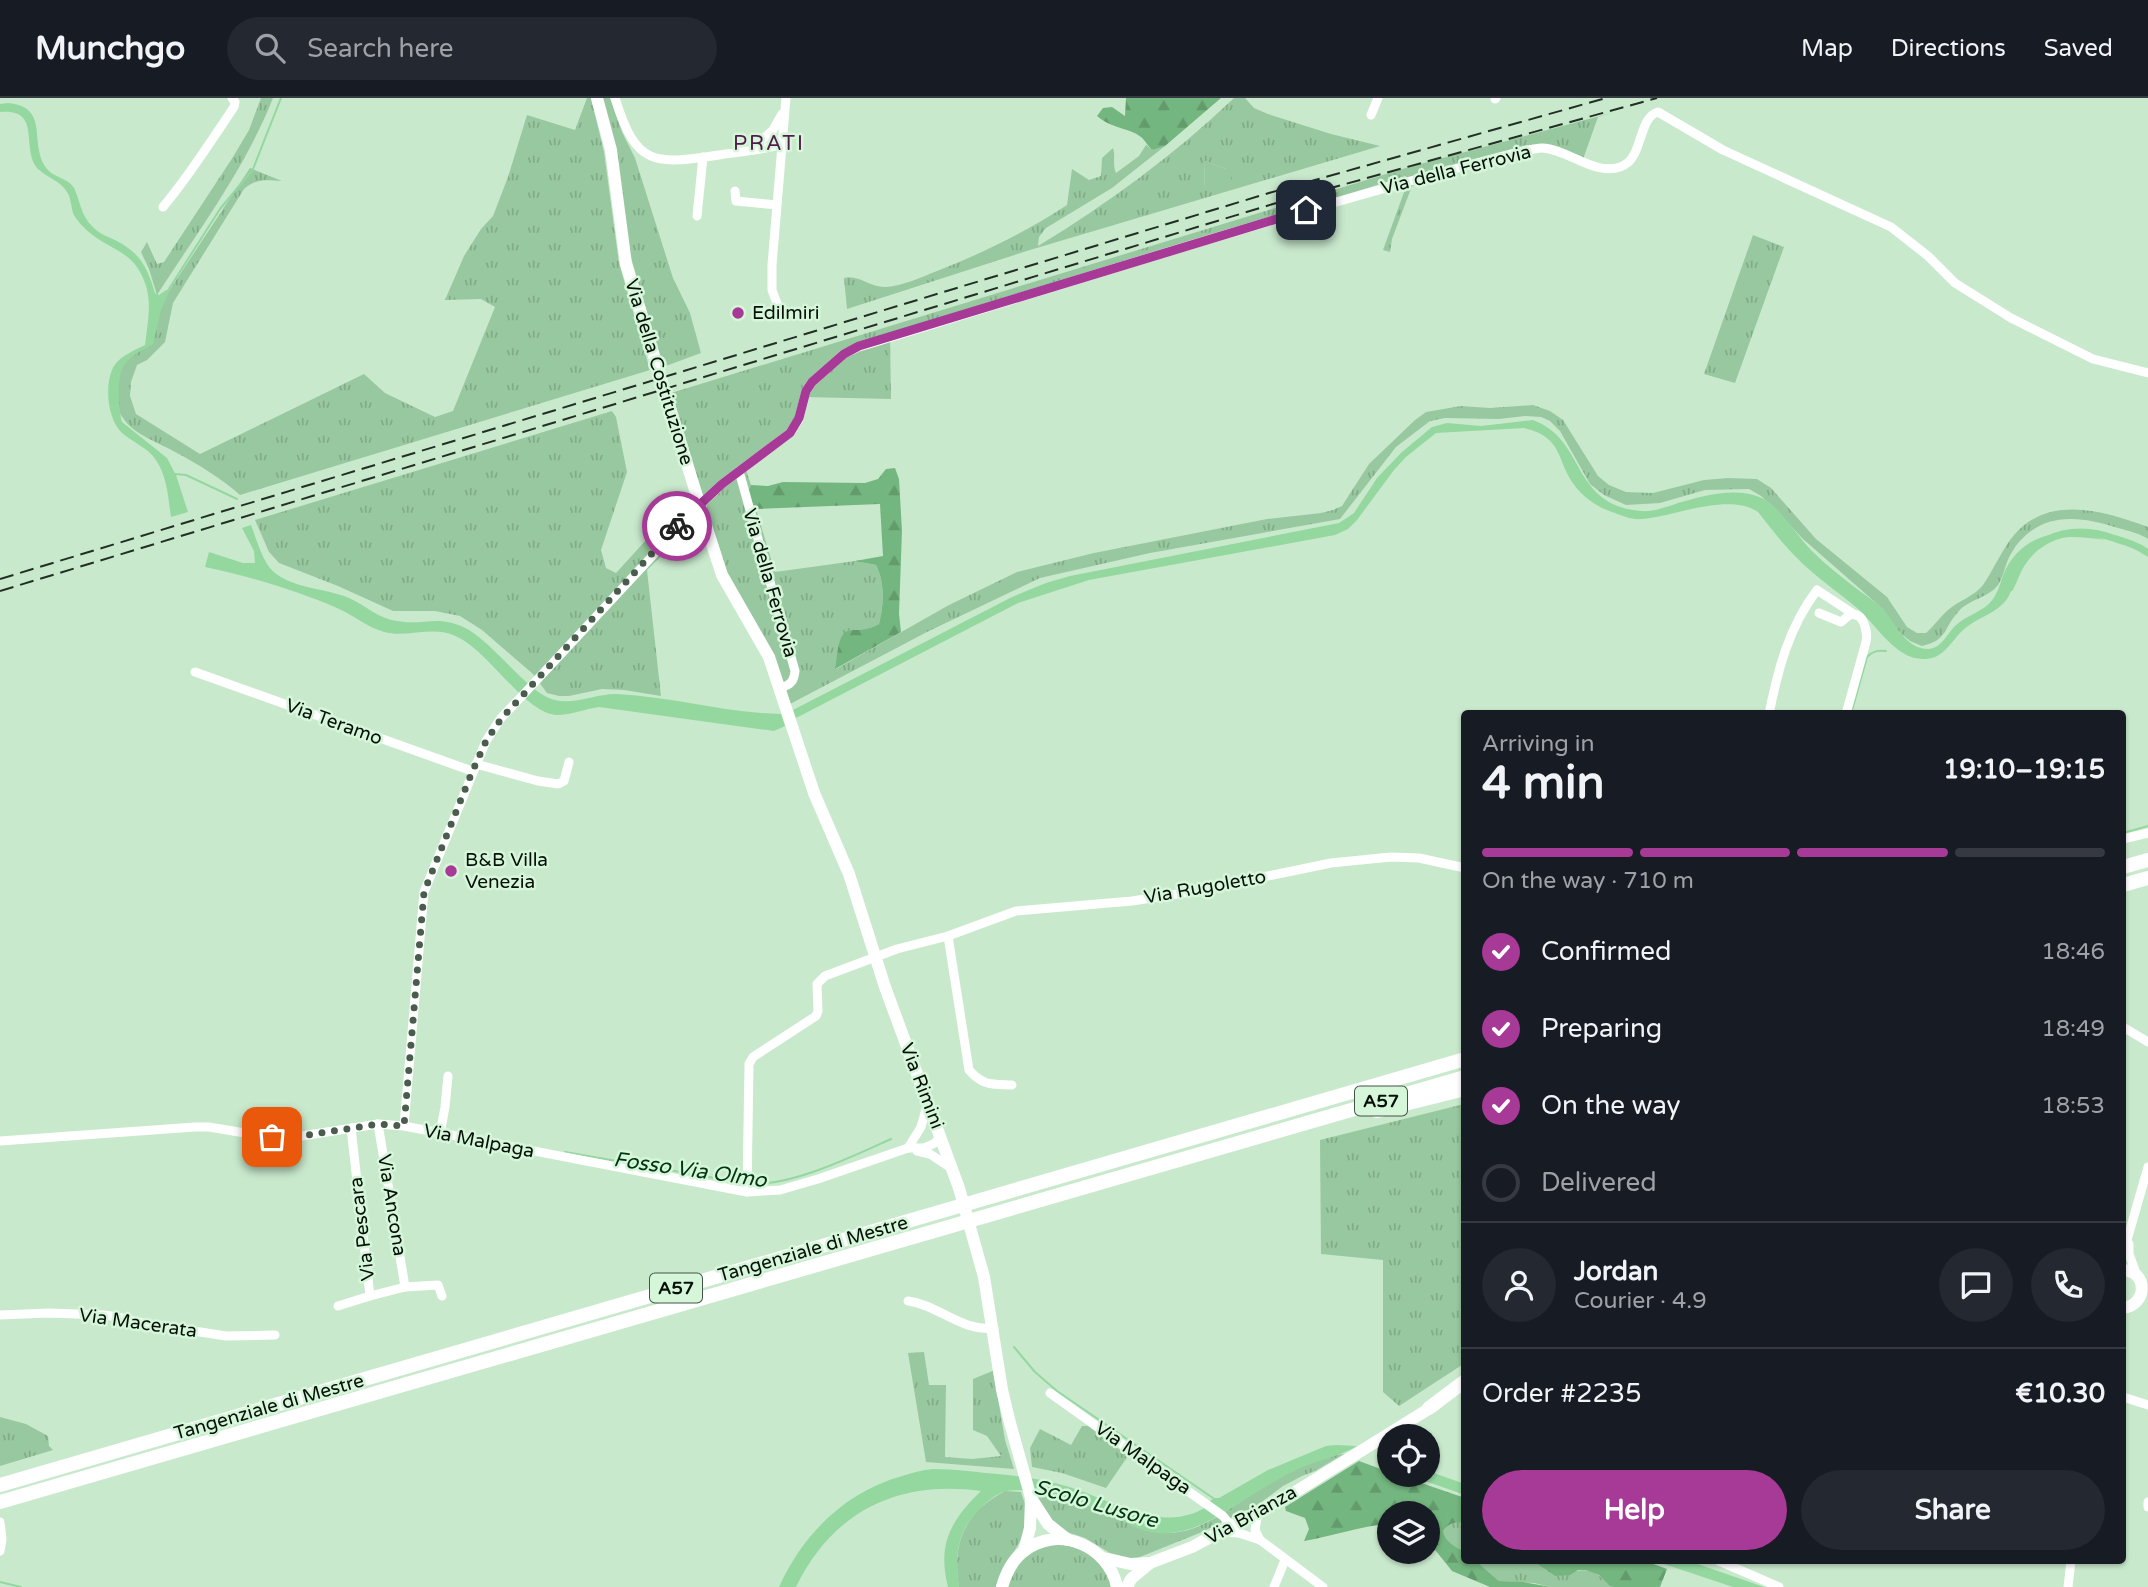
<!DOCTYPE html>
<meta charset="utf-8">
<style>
:root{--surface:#171b24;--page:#242831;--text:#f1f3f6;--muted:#9ea1a6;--line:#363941;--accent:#a73997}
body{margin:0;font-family:"Varela Round",sans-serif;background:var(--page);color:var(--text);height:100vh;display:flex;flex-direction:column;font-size:26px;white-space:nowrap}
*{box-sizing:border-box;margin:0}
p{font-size:23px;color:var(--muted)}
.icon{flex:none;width:38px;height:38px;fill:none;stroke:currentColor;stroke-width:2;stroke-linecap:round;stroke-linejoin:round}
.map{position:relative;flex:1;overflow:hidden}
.panel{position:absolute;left:1461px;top:612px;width:665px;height:854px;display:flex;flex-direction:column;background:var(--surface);border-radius:7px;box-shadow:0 2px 5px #0004}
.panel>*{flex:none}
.fabs{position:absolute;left:1377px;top:1326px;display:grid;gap:14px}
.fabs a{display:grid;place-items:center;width:63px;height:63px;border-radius:50%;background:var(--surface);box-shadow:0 2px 5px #0004;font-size:35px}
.pin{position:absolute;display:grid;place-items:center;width:60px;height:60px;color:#fff;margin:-30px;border-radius:14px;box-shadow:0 4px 10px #0006}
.courier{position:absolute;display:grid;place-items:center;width:70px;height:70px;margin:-35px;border:5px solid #a73997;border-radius:50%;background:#fff;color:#222;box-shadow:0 2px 9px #0007}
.summary em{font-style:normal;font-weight:700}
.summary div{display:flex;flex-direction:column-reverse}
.summary{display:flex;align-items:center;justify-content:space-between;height:119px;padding:0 21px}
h1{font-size:46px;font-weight:700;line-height:52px}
.bar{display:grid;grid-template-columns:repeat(4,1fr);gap:10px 7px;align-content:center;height:84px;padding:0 21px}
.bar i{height:9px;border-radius:5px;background:var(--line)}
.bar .active{background:var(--accent)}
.bar p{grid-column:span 4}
.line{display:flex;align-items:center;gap:18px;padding:0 21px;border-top:2px solid var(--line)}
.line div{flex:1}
.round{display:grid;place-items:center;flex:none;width:74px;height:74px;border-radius:37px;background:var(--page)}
ol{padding:0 21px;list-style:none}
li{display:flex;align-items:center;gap:21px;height:77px}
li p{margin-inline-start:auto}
li .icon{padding:7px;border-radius:50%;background:var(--accent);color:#fff;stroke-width:4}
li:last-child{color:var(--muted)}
li i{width:38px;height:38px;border:4px solid var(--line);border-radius:50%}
.cta{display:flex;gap:14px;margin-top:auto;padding:14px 21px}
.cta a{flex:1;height:80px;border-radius:42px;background:var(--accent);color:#fff;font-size:28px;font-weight:700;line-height:80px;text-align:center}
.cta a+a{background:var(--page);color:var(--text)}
header{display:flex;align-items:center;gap:42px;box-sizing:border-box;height:98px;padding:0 35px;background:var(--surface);border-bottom:2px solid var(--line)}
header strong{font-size:33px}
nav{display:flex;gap:38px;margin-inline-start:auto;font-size:24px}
.search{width:490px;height:63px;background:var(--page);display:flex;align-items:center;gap:18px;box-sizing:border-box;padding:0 24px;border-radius:38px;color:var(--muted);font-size:26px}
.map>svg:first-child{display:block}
</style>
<header>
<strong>Munchgo</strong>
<div class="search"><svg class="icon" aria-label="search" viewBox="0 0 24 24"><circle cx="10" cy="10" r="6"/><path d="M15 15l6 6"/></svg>Search here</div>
<nav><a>Map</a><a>Directions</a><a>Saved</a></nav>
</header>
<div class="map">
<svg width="2148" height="1489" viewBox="0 0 2148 1489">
<defs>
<pattern id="grass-tufts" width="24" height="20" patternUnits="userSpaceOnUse" patternTransform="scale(1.75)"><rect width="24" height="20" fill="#98c89f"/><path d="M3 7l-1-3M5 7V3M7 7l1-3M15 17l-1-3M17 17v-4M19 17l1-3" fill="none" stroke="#82ab87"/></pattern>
<pattern id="forest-firs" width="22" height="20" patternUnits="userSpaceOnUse" patternTransform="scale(1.75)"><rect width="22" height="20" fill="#74b67f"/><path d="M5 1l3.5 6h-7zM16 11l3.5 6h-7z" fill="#639b6c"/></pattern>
</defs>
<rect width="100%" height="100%" fill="#c9e9cd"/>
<g fill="url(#grass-tufts)" fill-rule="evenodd">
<path d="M261,0H273C245,71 198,133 157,197L149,171L141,154L147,144L157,166L164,164L233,59L249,32Z"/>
<path d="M587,0H591L604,54L619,165L650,272L240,397C221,380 199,367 177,355C160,345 134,337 123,320C116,311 118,300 118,289C119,263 131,258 151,245L159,208L250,70L282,83C267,82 256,80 244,91L173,205L165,244L147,262L137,267L131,284L130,298L136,316L200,356L364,276L385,295L435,319L453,313L495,209L481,201L445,202L464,158L481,131L493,118L508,79L527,17L575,32Z"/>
<path d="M601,0H610L622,34L635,60L673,180L690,215L701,255L663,269L630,156Z"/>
<path d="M1234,0H1245L1254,10L1268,16L1331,36L1380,48L1030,152L847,211L844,180C858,176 871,190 886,189C902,188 922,179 937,173C983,155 1026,134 1067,107L1072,71L1089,82L1101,78L1102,60L1113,50C1116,58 1112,66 1116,75L1139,58L1146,47L1153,52L1165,48L1112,90L1046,130L1039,139L1038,148C1109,105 1174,57 1234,0ZM1205,63L1226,71L1204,93Z"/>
<path d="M1615,14L1598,19L1582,64L1554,54L1528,55L1412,88L1392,141L1390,154L1383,152L1407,86L1406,78L890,238L891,301L804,299L793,327L746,372L751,387L746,397L756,411L775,474L855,463L876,467C885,485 884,507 879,526L862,534L849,532L838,552L836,571L949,507L1017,474L1094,455L1267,421L1321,415L1333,412L1342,408L1369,366L1415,322L1426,314L1461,308L1490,310L1533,307L1550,313L1563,322L1598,378L1609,387L1626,394L1653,395L1704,382L1728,380L1757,381L1771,390L1816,441L1887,499L1907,529L1917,535H1926C1934,528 1940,519 1948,512C1958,503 1975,498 1983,487C1994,471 2001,453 2014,437C2049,396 2105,413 2148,429V441C2139,435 2129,433 2118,430C2086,420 2050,413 2023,440C2016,446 2009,458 2006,467C2004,473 2002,481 1998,487C1988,500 1968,502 1959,513C1943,530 1948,542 1922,548L1910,543L1892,528L1883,511L1803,441L1775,411L1761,398L1749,391L1705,392L1660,405L1626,407L1604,397L1590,386L1560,333L1550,323L1541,319L1525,318L1499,321L1445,320L1430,323L1396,349L1340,421L1150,455L1040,480L927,534L790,606L728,477L671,295L1409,69Z"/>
<path d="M1753,137L1784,149L1735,285L1704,276Z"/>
<path d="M612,313L616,319L627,374L601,452L606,470L616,475L687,397L696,424L647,472L661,598L624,592L602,591L569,598H559L547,595L533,576L482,532L460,518L435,513H393L338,488L279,465L269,454L255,422Z"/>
<path d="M1464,1006L1465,1265L1399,1308L1383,1294V1162L1321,1156L1320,1042Z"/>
<path d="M924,1254L929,1287H946L945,1359L972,1361L1001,1358L987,1338L973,1332V1281L995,1272L994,1277L1005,1342L1014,1371L926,1364L908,1255Z"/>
<path d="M0,1319L26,1326L48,1338L49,1348L53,1352L0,1368Z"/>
<path d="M1082,1328H1088L1128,1358L1106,1390L1062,1375L1032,1369L1030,1350L1040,1331L1071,1347Z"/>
<path d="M1344,1356L1315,1373L1302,1378L1283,1388L1248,1414L1246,1412L1202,1434L1135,1461L1110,1455L1085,1440L1067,1434L1052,1424L1034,1393C1054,1398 1076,1402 1095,1410C1121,1420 1142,1436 1171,1435C1196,1433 1214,1421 1234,1408C1264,1389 1308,1358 1344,1356Z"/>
<path d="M1005,1393L1021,1394C1023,1401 1027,1409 1027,1416C1028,1445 1002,1462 996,1489H959C952,1445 964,1415 1005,1393Z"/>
<path d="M1456,1423L1465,1425V1454C1456,1449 1445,1444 1443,1433L1449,1427Z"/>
<path d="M1058,1446C1083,1449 1107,1460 1111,1489H1008C1018,1461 1029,1452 1058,1446Z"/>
<path d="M1476,1463H1533L1555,1478C1569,1476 1582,1468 1595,1475C1603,1479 1607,1486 1614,1489H1551L1534,1485L1499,1483Z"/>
</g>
<g fill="url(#forest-firs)">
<path d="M1126,0H1221L1165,48L1153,52C1147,48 1146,43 1141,39C1130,30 1112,31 1097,18L1103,10L1112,9L1125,18Z"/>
<path d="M895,370L899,381L902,433L899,516L901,534L835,571C838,560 836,532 852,532C864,532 867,532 879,526C884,507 885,485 876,467L855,463L883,458L880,406L756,411L746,397L751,387L768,388L783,384L865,385L878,381L886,371Z"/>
<path d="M1359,1363L1389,1374L1390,1377H1398L1465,1400V1425C1454,1423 1450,1425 1443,1433C1445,1444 1456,1449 1465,1454V1463H1476L1499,1483L1523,1484L1551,1489H1490L1452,1473L1428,1443V1416H1390L1389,1426C1360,1428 1333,1438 1304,1443L1309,1431L1305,1420L1286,1413L1285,1409Z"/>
<path d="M1533,1463H1645L1667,1471L1660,1489H1614L1610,1488L1599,1477L1586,1472H1578L1570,1477L1555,1478Z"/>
</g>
<path fill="#98c89f" d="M1205,63L1226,71H1240L1247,74V79H1231V86L1204,93Z"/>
<g fill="#94d8a0">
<path d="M8,5C52,9 27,48 48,72C55,80 68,80 74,90C80,102 81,118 92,128C98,135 106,138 115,142C140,155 147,168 155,195L159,197L166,192L169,194L161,212L153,246C145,251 134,256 128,262C115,274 118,309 122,324L167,360L176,377L188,414L171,419C168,398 167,374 152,357C144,348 131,343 122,335C107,321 104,285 114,268C120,258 135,252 145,247C148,220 154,199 140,174C129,153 106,149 90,135C84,130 76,122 73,115C71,108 71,100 67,94C61,83 47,80 38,71C20,51 43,10 0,14V6Z"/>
<path d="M1533,322C1587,342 1570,407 1641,413C1653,414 1667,409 1678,405C1706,397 1744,386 1770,405C1784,416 1799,440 1812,453C1827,468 1844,481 1861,494C1868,499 1876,504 1882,510C1895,524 1905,551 1928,551C1941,551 1947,536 1955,528C1966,517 1984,514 1993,501C2001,490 2001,478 2008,467C2029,432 2070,429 2106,442C2068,437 2033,433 2016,476C2013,483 2012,494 2007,501C1998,514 1980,519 1968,528C1952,539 1946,562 1923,561C1895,561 1876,526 1857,510C1837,493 1814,478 1796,459C1782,445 1770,429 1758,414C1728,394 1674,419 1641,421C1633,422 1622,418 1615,415C1599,410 1585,401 1575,388C1555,362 1565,340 1524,330L1436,335L1406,359L1394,372L1357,422L1348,431L1335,437L1089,482L1018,505L796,620L793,612L1012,499L1046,485L1070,478L1339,425L1354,415L1377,380L1402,354L1432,329L1447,325L1481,328Z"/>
<path d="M251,427C256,440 260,454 267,466C283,491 324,489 349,500C365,507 379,521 397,523C425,528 439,515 469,532C496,548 529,596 555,602C575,607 597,595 618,596C673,599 726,615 781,616L785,628L774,633L599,609C585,611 571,617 557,617C524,616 487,549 453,537C432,528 406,540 384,534C367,529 353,517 337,510C296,492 248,478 205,469L209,454L243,465H255L254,453L242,430Z"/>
<path d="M1336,1347L1357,1348C1339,1359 1317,1362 1298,1371C1276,1382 1254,1395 1233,1409C1211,1422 1196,1432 1170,1435C1142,1438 1119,1420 1095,1410C1073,1401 1029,1389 1006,1393C996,1395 983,1407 976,1415C956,1436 955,1461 959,1489H948C937,1446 951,1422 981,1393C898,1382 833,1413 796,1489H779C803,1436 845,1394 902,1378C912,1375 922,1372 933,1371C954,1371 976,1374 997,1376C1021,1378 1043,1381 1066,1388C1114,1402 1165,1440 1212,1405L1210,1403L1214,1400H1219L1268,1372L1326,1348Z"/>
<path d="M1428,1373L1465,1386V1397L1408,1377H1428Z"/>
<path d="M1655,1463H1689L1764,1489H1733Z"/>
</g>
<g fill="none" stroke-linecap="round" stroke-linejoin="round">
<g stroke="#94d8a0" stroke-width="2">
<path d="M167,194L220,111L253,71L281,0"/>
<path d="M175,376L186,377L237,401"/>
<path d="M1851,616L1867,559C1873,553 1878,552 1886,553"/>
<path d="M2123,735L2148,728"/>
<path d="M565,1054L744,1085"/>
<path d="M749,1086C792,1088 851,1059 891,1041"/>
<path d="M1014,1249L1035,1274L1057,1293L1213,1400"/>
<path d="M0,1484L21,1489"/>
</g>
<path stroke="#94d8a0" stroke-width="7" d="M2010,490C2014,482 2017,473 2022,465C2043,433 2080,428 2113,440C2126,444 2137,447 2148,455"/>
<g stroke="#fff" stroke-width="9">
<path d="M615,0C636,68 653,67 719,57C738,54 765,52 782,46"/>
<path d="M1495,1L1496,0"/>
<path d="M1371,17L1378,0"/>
<path d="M753,50L773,32L782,16"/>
<path d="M735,93L736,103L776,107"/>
<path d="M163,109C190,77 211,43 234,9L235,4L232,0"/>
<path d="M697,118L703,59"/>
<path d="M782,219L772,192V167L786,0"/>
<path d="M739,373L795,573C794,584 790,587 780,590"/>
<path d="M1819,515L1841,524C1844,522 1847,518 1850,517C1864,512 1868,536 1866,544L1846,616"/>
<path d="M195,574L472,673"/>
<path d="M1769,616C1778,571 1789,529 1817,492L1855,517"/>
<path d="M476,666L538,683L558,686L564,683L569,664"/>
<path d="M2123,741L2148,735"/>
<path d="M948,838L969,972C983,988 992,986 1012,987"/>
<path d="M2123,929L2148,944"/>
<path d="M378,1026L405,1189L438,1187L442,1198"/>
<path d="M404,1028L424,794L486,643L501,620L521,599L699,408L722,386L790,335L799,321L806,293L812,284L844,256L859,249C1081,181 1301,110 1526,52C1531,52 1537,50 1542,50C1568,51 1594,78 1620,69C1644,62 1637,20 1658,14L1723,52L1891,129L1928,158L1955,185L2011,220L2093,261L2148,275"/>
<path d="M440,1036L445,1009L448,978"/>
<path d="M0,1043L195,1029H209L269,1039L289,1040L378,1026L404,1028L747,1094L780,1092L818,1081L908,1050H924L935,1045L941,1038"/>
<path d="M908,1050L921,1029L927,1008"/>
<path d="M917,1053L930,1056L951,1070"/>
<path d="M747,1094L749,966L753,959L816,918L818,913L817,886L825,878L897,851L948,838L1016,813L1132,803L1190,794L1331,765L1391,759L1419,760L1465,770"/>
<path d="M2129,1146V1156L2136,1175"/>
<path d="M2123,1156L2148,1069"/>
<path d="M370,1198L405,1189"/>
<path d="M908,1203C939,1207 961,1234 994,1230"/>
<path d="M338,1208L370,1198L351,1030"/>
<path d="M0,1217L49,1215L103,1217L119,1219L143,1225L226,1238L275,1237"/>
<path d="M1050,1295L1223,1418L1232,1429"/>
<path d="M2123,1299L2148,1307"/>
<path d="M2148,1404V1409"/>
<path d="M1258,1414L1255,1432L1260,1442"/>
<path d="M0,1424L2,1441L0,1453"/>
<path d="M1223,1434L1239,1435L1260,1442L1323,1489"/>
<path d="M1719,1463L1779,1489"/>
<path d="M1274,1489L1285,1462"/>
<path d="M2068,1489L2071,1463"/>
</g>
<g stroke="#fff" stroke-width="12">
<path d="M597,0L611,52L626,166L706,428L722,477L769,559L814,695L849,776L885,889L959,1090L984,1179L1002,1292L1010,1325L1031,1400L1048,1426L1068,1442"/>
<path d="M2123,1172C2148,1173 2148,1207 2123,1210"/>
<path d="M1024,1453L1030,1430L1031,1401"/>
<path d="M1103,1460L1130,1466L1150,1465L1192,1449L1295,1394L1435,1307"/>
<path d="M1002,1489C1006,1475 1012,1462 1024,1453C1058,1426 1109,1448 1117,1489"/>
<path d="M1127,1489L1131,1481L1150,1465"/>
</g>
<g stroke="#fff" stroke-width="14">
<path d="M2123,769L2148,762"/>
<path d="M2123,787L2148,780"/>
<path d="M1377,1013L1465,991"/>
<path d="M1429,1310L1465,1283"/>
<path d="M0,1387L1465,961"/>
<path d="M0,1404L1465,979"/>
</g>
<g stroke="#222f24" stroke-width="2" stroke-dasharray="14 7" stroke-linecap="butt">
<path d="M0,481L1269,95L1606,0"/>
<path d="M0,493L1273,106L1657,0"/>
</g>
</g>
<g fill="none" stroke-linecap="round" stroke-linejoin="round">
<path stroke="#4a5c4d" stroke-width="7" stroke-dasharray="0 12.6" d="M272,1039L289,1040L378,1026L404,1028L424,794L472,674L486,643L501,621L677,428"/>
<path stroke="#a73997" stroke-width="9" d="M677,428L722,386L790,335L799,320L806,293L812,284L844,256L859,248L1306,112"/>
</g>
<g fill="#a73997" stroke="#d6f6da" stroke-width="2.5">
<circle cx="738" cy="215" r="7"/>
<circle cx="451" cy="773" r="7"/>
</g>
<g text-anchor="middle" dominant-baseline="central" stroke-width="5" stroke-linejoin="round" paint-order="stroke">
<g fill="#d6f6da" stroke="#445547" stroke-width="2">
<rect x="1355" y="988.5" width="52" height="29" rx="5"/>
<rect x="650" y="1175.5" width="52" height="29" rx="5"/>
</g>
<g font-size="18" font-weight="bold" fill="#061008">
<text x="1381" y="1003">A57</text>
<text x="676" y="1190">A57</text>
</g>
<g font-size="19" fill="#061008" stroke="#d6f6da">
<text transform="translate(1456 72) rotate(-14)">Via della Ferrovia</text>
<text transform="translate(659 274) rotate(73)">Via della Costituzione</text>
<text transform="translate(770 485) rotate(74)">Via della Ferrovia</text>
<text transform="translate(334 624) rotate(20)">Via Teramo</text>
<text transform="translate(1205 789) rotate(-10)">Via Rugoletto</text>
<text transform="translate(922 988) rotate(69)">Via Rimini</text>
<text transform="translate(479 1043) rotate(11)">Via Malpaga</text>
<text transform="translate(392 1107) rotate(81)">Via Ancona</text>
<text transform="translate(362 1131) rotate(-97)">Via Pescara</text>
<text transform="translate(813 1151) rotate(-16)">Tangenziale di Mestre</text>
<text transform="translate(138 1225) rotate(8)">Via Macerata</text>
<text transform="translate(269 1309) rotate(-16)">Tangenziale di Mestre</text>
<text transform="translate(1143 1360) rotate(35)">Via Malpaga</text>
<text transform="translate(1251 1417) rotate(-29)">Via Brianza</text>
</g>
<g font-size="19" fill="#061008" stroke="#d6f6da" text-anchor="start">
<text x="752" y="215">Edilmiri</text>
<text x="465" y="762">B&amp;B Villa<tspan x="465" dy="22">Venezia</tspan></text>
</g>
<g font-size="21" letter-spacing="2" fill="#511c49" stroke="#d6f6da">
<text x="769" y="45">PRATI</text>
</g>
<g font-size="21" font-style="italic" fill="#013612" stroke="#d6f6da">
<text transform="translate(690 1072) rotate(8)">Fosso Via Olmo</text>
<text transform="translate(1096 1406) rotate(16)">Scolo Lusore</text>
</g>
</g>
</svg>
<div class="fabs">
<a><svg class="icon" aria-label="locate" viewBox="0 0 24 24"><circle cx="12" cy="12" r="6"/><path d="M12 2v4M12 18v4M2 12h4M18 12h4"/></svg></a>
<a><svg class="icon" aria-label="layers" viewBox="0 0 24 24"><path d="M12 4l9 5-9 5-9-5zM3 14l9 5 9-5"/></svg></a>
</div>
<div class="pin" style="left:272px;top:1039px;background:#ea580c"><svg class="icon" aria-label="bag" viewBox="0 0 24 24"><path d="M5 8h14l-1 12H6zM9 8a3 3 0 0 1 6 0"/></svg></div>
<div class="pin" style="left:1306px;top:112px;background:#1f2937"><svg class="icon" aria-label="home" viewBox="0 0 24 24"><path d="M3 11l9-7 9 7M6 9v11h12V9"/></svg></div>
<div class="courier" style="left:677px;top:428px"><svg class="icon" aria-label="bike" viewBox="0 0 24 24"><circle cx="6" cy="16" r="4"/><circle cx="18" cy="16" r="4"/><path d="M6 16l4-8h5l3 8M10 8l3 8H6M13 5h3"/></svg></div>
<section class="panel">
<div class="summary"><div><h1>4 min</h1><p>Arriving in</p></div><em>19:10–19:15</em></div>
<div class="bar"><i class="active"></i><i class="active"></i><i class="active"></i><i></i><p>On the way · 710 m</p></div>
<ol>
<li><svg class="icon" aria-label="check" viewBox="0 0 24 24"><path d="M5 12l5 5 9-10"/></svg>Confirmed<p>18:46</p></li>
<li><svg class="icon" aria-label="check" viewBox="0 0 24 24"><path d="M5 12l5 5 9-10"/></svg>Preparing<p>18:49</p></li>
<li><svg class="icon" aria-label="check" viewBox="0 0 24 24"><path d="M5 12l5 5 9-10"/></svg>On the way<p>18:53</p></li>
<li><i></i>Delivered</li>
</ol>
<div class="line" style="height:126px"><a class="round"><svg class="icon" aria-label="person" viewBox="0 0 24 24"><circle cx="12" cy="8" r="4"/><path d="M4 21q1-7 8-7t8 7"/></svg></a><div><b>Jordan</b><p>Courier · 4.9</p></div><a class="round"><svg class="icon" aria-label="chat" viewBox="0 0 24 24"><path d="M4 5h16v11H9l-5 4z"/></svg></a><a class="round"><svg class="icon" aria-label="phone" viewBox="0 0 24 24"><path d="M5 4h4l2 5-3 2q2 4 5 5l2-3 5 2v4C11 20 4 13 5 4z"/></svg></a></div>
<div class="line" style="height:91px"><div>Order #2235</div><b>€10.30</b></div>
<div class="cta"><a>Help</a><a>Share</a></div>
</section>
</div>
